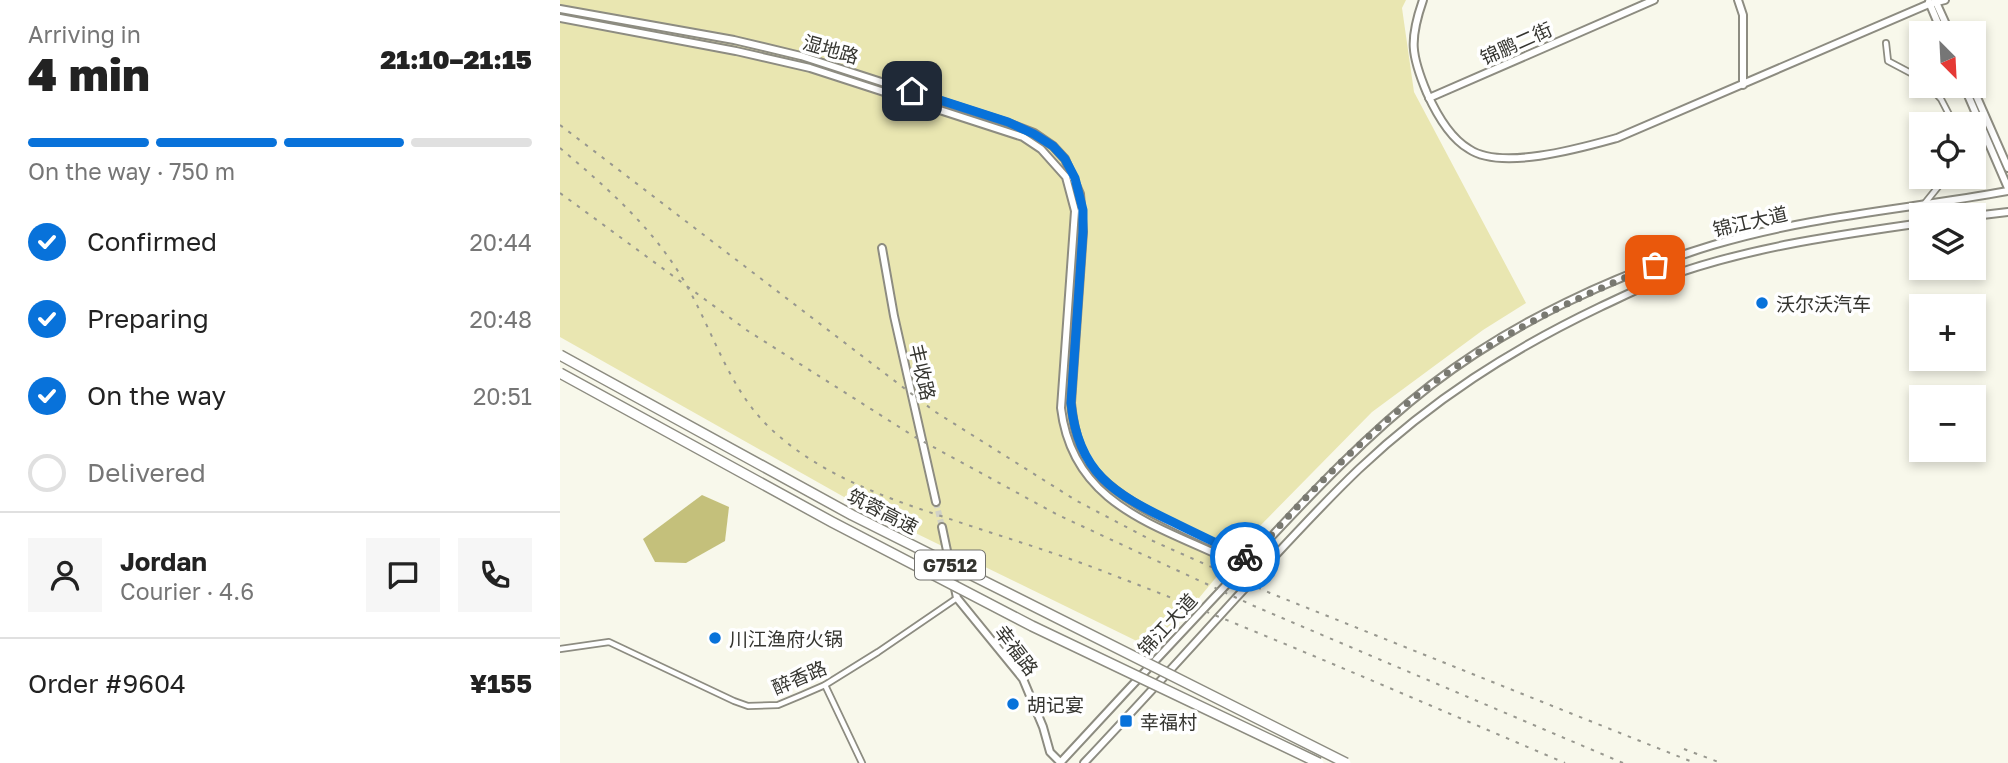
<!DOCTYPE html>
<meta charset="utf-8">
<style>
:root{--surface:#fff;--page:#f6f6f6;--text:#222;--muted:#767676;--line:#e0e0e0;--accent:#0872da}
body{margin:0;font-family:"Golos Text","Noto Sans SC",sans-serif;background:var(--page);color:var(--text);height:100vh;display:flex;flex-direction:column;font-size:26px;white-space:nowrap}
*{box-sizing:border-box;margin:0}
p{font-size:23px;color:var(--muted)}
.icon{flex:none;width:38px;height:38px;fill:none;stroke:currentColor;stroke-width:2;stroke-linecap:round;stroke-linejoin:round}
.map{position:relative;flex:1;overflow:hidden}
.side{display:flex;flex-direction:column;background:var(--surface);width:560px}
.side>*{flex:none}
.needle{width:46px;rotate:156deg}
.fabs{position:absolute;left:1349px;top:21px;display:grid;gap:14px}
.fabs a{display:grid;place-items:center;width:77px;height:77px;border-radius:0px;background:var(--surface);box-shadow:0 4px 10px #0003;font-size:35px}
.pin{position:absolute;display:grid;place-items:center;width:60px;height:60px;color:#fff;margin:-30px;border-radius:14px;box-shadow:0 4px 10px #0006}
.courier{position:absolute;display:grid;place-items:center;width:70px;height:70px;margin:-35px;border:5px solid #0872da;border-radius:50%;background:#fff;color:#222;box-shadow:0 2px 9px #0007}
.head em{font-style:normal;font-weight:800}
.head div{display:flex;flex-direction:column-reverse}
.head{display:flex;align-items:center;justify-content:space-between;height:119px;padding:0 28px}
h1{font-size:46px;font-weight:800;line-height:52px}
.bar{display:grid;grid-template-columns:repeat(4,1fr);gap:10px 7px;align-content:center;height:84px;padding:0 28px}
.bar i{height:9px;border-radius:5px;background:var(--line)}
.bar .on{background:var(--accent)}
.bar p{grid-column:span 4}
.line{display:flex;align-items:center;gap:18px;padding:0 28px;border-top:2px solid var(--line)}
.line div{flex:1}
.round{display:grid;place-items:center;flex:none;width:74px;height:74px;border-radius:0px;background:var(--page)}
ol{padding:0 28px;list-style:none}
li{display:flex;align-items:center;gap:21px;height:77px}
li p{margin-inline-start:auto}
li .icon{padding:7px;border-radius:50%;background:var(--accent);color:#fff;stroke-width:4}
li:last-child{color:var(--muted)}
li i{width:38px;height:38px;border:4px solid var(--line);border-radius:50%}
main{display:flex;flex:1;min-height:0}
.map>svg:first-child{display:block}
</style>
<main>
<section class="side">
<div class="head"><div><h1>4 min</h1><p>Arriving in</p></div><em>21:10–21:15</em></div>
<div class="bar"><i class="on"></i><i class="on"></i><i class="on"></i><i></i><p>On the way · 750 m</p></div>
<ol>
<li><svg class="icon" aria-label="check" viewBox="0 0 24 24"><path d="M5 12l5 5 9-10"/></svg>Confirmed<p>20:44</p></li>
<li><svg class="icon" aria-label="check" viewBox="0 0 24 24"><path d="M5 12l5 5 9-10"/></svg>Preparing<p>20:48</p></li>
<li><svg class="icon" aria-label="check" viewBox="0 0 24 24"><path d="M5 12l5 5 9-10"/></svg>On the way<p>20:51</p></li>
<li><i></i>Delivered</li>
</ol>
<div class="line" style="height:126px"><a class="round"><svg class="icon" aria-label="person" viewBox="0 0 24 24"><circle cx="12" cy="8" r="4"/><path d="M4 21q1-7 8-7t8 7"/></svg></a><div><b>Jordan</b><p>Courier · 4.6</p></div><a class="round"><svg class="icon" aria-label="chat" viewBox="0 0 24 24"><path d="M4 5h16v11H9l-5 4z"/></svg></a><a class="round"><svg class="icon" aria-label="phone" viewBox="0 0 24 24"><path d="M5 4h4l2 5-3 2q2 4 5 5l2-3 5 2v4C11 20 4 13 5 4z"/></svg></a></div>
<div class="line" style="height:91px"><div>Order #9604</div><b>¥155</b></div>
</section>
<div class="map">
<svg width="1448" height="763" viewBox="0 0 1448 763">
<rect width="100%" height="100%" fill="#f8f8eb"/>
<path fill="#e9e6b1" d="M0,0H846L842,8L854,92L966,303L923,330L812,412L692,534L639,598L591,648L300,506L0,337Z"/>
<path fill="#c4c07b" d="M142,495L169,507L165,541L126,563L95,562L83,539Z"/>
<g fill="none" stroke-linecap="round" stroke-linejoin="round">
<path stroke="#d1d1c6" stroke-width="6" stroke-dasharray="6 3" stroke-linecap="butt" d="M376,502L382,527"/>
<g stroke="#8d8c81" stroke-width="8">
<g id="minor">
<path d="M1326,43L1328,61L1362,79"/>
<path d="M1369,86L1381,99L1394,124"/>
<path d="M1365,203L1386,177"/>
<path d="M0,649L49,642L174,701L188,706L218,705L242,695L265,685L318,652L397,598"/>
<path d="M265,685L302,763"/>
</g>
</g>
<g stroke="#8d8c81" stroke-width="10">
<g id="tertiary">
<path d="M863,0C849,40 851,55 867,93C876,113 890,138 909,149C941,171 1021,148 1057,138L1369,4L1385,0"/>
<path d="M1178,0L1183,15V85"/>
<path d="M1375,0L1390,33"/>
<path d="M1369,2L1382,33"/>
<path d="M0,9L174,40L241,56L448,123L474,133L493,146L505,159L520,194L523,232L511,403C513,423 517,443 527,460C556,508 654,540 704,567"/>
<path d="M0,18L176,51L250,68L463,137L481,149L506,177L515,211L501,408C514,517 617,528 698,575"/>
<path d="M1404,86L1448,188"/>
<path d="M1412,86L1448,168"/>
<path d="M869,98L1094,0"/>
<path d="M322,248L334,316L376,502"/>
<path d="M382,527L397,598L463,679L483,727L490,752L501,763"/>
</g>
</g>
<g stroke="#8d8c81" stroke-width="10">
<g id="secondary">
<path d="M1414,216L1448,212"/>
<path d="M500,763C560,698 620,634 681,569C742,504 800,440 871,385C953,322 1054,275 1153,245C1249,216 1350,209 1448,191"/>
<path d="M524,763C575,709 625,654 675,599C716,555 756,510 799,469C872,400 950,350 1040,307C1066,295 1091,282 1118,273C1197,246 1279,235 1362,223"/>
</g>
</g>
<use href="#minor" stroke="#fff" stroke-width="4.5"/>
<use href="#tertiary" stroke="#fff" stroke-width="6"/>
<use href="#secondary" stroke="#fff" stroke-width="6"/>
<g stroke="#98988f" stroke-width="2" stroke-dasharray="3.5 7" stroke-linecap="butt">
<path d="M0,125L374,411L517,501L593,541L710,593L1135,763"/>
<path d="M0,148C46,187 89,224 121,276C152,326 167,388 211,429C259,474 323,497 384,517C442,537 501,554 558,577C709,635 857,700 1005,763"/>
<path d="M0,193L188,331L355,437L498,515L694,606L1063,763"/>
<path d="M1124,749L1161,763"/>
</g>
<g stroke="#8d8c81" stroke-width="12" stroke-linecap="butt">
<g id="motorway-bridge">
<path d="M0,355L292,515L786,763"/>
<path d="M0,373L272,522L472,626L759,763"/>
</g>
</g>
<use href="#motorway-bridge" stroke="#fff" stroke-width="9"/>
</g>
<g fill="none" stroke-linecap="round" stroke-linejoin="round">
<path stroke="#797971" stroke-width="7" stroke-dasharray="0 12.6" d="M685,557L690,559C756,484 828,410 914,355C971,319 1032,291 1095,265"/>
<path stroke="#0872da" stroke-width="9" d="M352,91L448,122L474,134L493,146L505,159L515,178L523,210V232L511,403C518,473 554,494 613,522C637,534 661,545 685,557"/>
</g>
<g fill="#0872da" stroke="#fff" stroke-width="2.5">
<circle cx="1202" cy="303" r="7"/>
<circle cx="155" cy="638" r="7"/>
<circle cx="453" cy="704" r="7"/>
<rect x="559" y="714" width="14" height="14" rx="3.5"/>
</g>
<g text-anchor="middle" dominant-baseline="central" stroke-width="7" stroke-linejoin="round" paint-order="stroke">
<rect fill="#fff" stroke="#72726e" stroke-width="2" x="355" y="550.5" width="70" height="29" rx="5"/>
<g font-size="18" font-weight="bold" fill="#353530">
<text x="390" y="565">G7512</text>
</g>
<g font-size="19" fill="#353530" stroke="#fff">
<text transform="translate(956 43) rotate(-24)">锦鹏二街</text>
<text transform="translate(271 49) rotate(16)">湿地路</text>
<text transform="translate(1190 221) rotate(-13)">锦江大道</text>
<text transform="translate(363 372) rotate(77)">丰收路</text>
<text transform="translate(323 511) rotate(27)">筑蓉高速</text>
<text transform="translate(607 624) rotate(-47)">锦江大道</text>
<text transform="translate(457 650) rotate(53)">幸福路</text>
<text transform="translate(239 677) rotate(-23)">醉香路</text>
</g>
<g font-size="19" fill="#353530" stroke="#fff" text-anchor="start">
<text x="1216" y="303">沃尔沃汽车</text>
<text x="169" y="638">川江渔府火锅</text>
<text x="467" y="704">胡记宴</text>
<text x="580" y="721">幸福村</text>
</g>
</g>
</svg>
<div class="fabs">
<a><svg class="needle" viewBox="-14 -14 28 28"><path d="M0-13l5 13h-10z" fill="#e53935"/><path d="M0 13l5-13h-10z" fill="#767676"/></svg></a>
<a><svg class="icon" aria-label="locate" viewBox="0 0 24 24"><circle cx="12" cy="12" r="6"/><path d="M12 2v4M12 18v4M2 12h4M18 12h4"/></svg></a>
<a><svg class="icon" aria-label="layers" viewBox="0 0 24 24"><path d="M12 4l9 5-9 5-9-5zM3 14l9 5 9-5"/></svg></a>
<a>+</a>
<a>−</a>
</div>
<div class="pin" style="left:1095px;top:265px;background:#ea580c"><svg class="icon" aria-label="bag" viewBox="0 0 24 24"><path d="M5 8h14l-1 12H6zM9 8a3 3 0 0 1 6 0"/></svg></div>
<div class="pin" style="left:352px;top:91px;background:#1f2937"><svg class="icon" aria-label="home" viewBox="0 0 24 24"><path d="M3 11l9-7 9 7M6 9v11h12V9"/></svg></div>
<div class="courier" style="left:685px;top:557px"><svg class="icon" aria-label="bike" viewBox="0 0 24 24"><circle cx="6" cy="16" r="4"/><circle cx="18" cy="16" r="4"/><path d="M6 16l4-8h5l3 8M10 8l3 8H6M13 5h3"/></svg></div>
</div>
</main>
